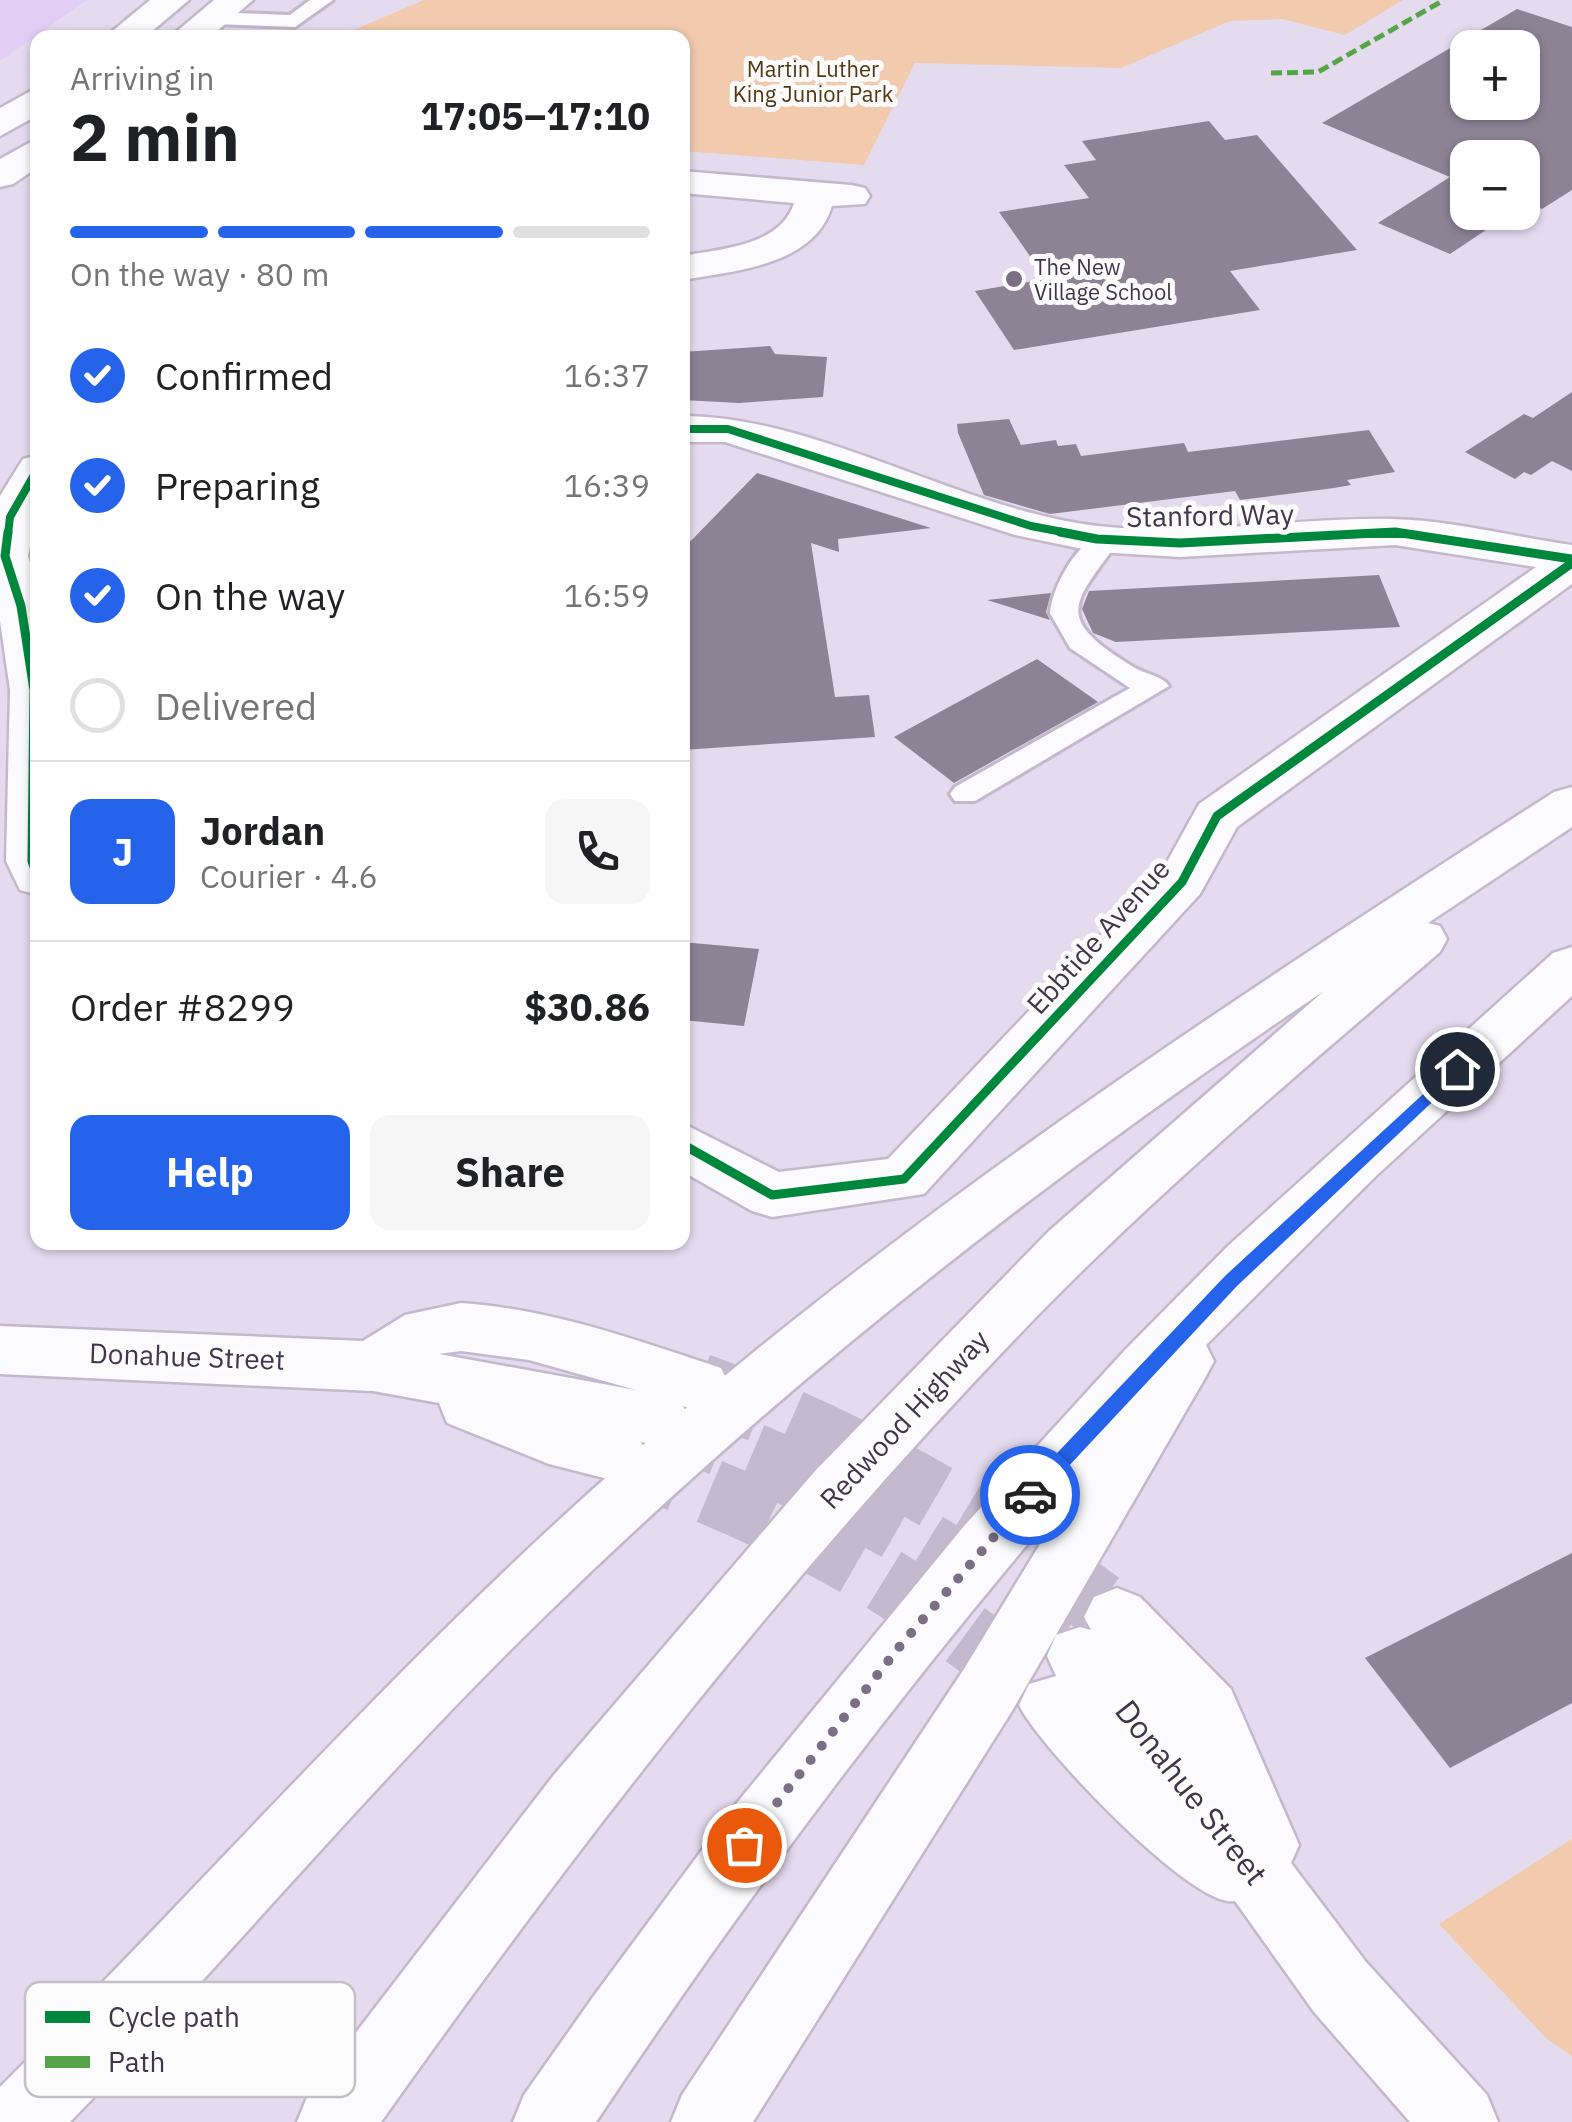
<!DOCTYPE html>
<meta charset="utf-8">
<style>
:root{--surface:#fff;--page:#f6f6f6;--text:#202124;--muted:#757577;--line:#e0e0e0;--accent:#2563eb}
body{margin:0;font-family:"IBM Plex Sans",sans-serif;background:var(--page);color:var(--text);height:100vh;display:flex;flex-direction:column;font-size:38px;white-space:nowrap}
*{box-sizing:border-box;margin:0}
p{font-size:32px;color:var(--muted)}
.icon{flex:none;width:55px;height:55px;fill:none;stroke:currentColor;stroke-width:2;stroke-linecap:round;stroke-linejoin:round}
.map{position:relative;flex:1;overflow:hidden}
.sheet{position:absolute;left:30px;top:30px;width:660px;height:1220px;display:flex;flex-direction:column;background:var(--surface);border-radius:20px;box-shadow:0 2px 8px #0004}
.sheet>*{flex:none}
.controls{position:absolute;left:1450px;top:30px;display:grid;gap:20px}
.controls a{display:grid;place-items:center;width:90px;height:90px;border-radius:20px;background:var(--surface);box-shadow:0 2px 8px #0004;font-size:50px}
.pin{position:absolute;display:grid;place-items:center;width:85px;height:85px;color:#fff;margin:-42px;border:5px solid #fff;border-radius:50%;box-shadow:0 2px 10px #0007}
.courier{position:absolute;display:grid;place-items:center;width:100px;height:100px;margin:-50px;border:8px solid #2563eb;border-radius:50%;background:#fff;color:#222;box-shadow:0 2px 12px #0007}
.summary em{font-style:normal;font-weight:700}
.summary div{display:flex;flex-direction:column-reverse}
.summary{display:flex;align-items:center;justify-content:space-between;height:170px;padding:0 40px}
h1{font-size:65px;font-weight:700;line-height:75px}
.bar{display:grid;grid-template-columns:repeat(4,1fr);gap:15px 10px;align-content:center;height:120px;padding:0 40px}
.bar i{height:12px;border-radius:8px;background:var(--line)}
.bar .on{background:var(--accent)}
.bar p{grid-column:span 4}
.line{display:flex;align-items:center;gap:25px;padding:0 40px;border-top:2px solid var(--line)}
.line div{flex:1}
.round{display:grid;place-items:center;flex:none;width:105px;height:105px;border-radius:20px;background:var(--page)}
ol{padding:0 40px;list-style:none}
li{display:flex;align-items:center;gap:30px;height:110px}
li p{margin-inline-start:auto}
li .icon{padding:10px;border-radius:50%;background:var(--accent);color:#fff;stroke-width:4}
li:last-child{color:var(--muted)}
li i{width:55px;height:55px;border:5px solid var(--line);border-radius:50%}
.cta{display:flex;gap:20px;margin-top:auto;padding:20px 40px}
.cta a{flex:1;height:115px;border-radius:20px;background:var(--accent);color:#fff;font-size:40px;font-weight:700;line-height:115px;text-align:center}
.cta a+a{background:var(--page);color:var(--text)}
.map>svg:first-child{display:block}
</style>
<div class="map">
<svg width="1572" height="2122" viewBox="0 0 1572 2122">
<rect width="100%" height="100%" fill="#e5dbef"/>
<path fill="#e2cef4" d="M0,0H87L0,61Z"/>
<g fill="#f2caad">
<path d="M424,0H1403L1345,35L1282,19L1230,21L1121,68L915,63L864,165L683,151L682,38L337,37Z"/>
<path d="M1572,1839V2056L1547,2039L1439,1924Z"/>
</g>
<g fill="#8c8395" fill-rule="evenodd">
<path d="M1517,9L1572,27V190L1542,209L1527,203L1522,206V158H1468V212H1513L1450,254L1378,223L1450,177L1322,123ZM1468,48H1522V102H1468Z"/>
<path d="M1209,121L1225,140L1257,135L1357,250L1230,271L1260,310L1014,350L975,291L1046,279L999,212L1089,198L1064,165L1096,160L1082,141Z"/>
<path d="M770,346L775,354L827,357L823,397L739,403L682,400V352Z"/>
<path d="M1572,392V471L1552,461L1531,475L1524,472L1515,479L1465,452L1524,414L1533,418Z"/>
<path d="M1009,419L1021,445L1056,440L1058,446L1076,444L1081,456L1184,443L1188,452L1369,430L1395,472L1347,480L1351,485L1334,488L1240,500L1235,491L1050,514L984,495L958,433L957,424Z"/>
<path d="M757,473L931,528L838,539L839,552L811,543L835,697L869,695L875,737L682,750V550Z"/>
<path d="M1379,575L1400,627L1116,642L1093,633L1082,609L1089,591Z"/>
<path d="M1051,593L1046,612L1050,620L987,600Z"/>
<path d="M1037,659L1098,702L954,783L894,737Z"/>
<path d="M682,942L759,949L744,1026L682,1020Z"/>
<path d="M1572,1553V1703L1450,1768L1365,1658Z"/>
</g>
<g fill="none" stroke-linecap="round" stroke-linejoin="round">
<g stroke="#c4bace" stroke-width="66" stroke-dasharray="66 32" stroke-linecap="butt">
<path d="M699,1386C853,1441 986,1520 1117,1617"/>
<path d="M660,1420C815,1475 939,1542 1067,1645"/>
<path d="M618,1456C782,1515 902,1578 1036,1690"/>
</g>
<g stroke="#c3b8cd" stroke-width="6">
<g id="lane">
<path d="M310,0H333L295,27L213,24L203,18L213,12L290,15Z"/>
<path d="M1107,531L1120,539C1073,605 1051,617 1135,668C1146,674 1162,676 1169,686L975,801H955L950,794L955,787L1130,688L1070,648L1050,613C1052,586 1079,538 1107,531Z"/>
</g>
</g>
<g stroke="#c3b8cd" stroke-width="5">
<g id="street">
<path d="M682,171L851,185L865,188L870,196L865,204L832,206C814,266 734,271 682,280V256C720,249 781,246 794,203L682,193Z"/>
<path d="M682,416C819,416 960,510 1098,526C1196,537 1294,517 1392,519C1451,520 1514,537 1572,545V584L1237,827L1200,894L924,1194L772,1217L752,1211L682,1171V1123L779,1172L888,1159L1162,871L1199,804L1536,567L1395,545L1180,557L1097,552L1015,535L725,442H682Z"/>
<path d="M38,455V508L28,556L38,586V895L20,890L6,861L10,690L0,621V496L23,459Z"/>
</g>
</g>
<g stroke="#c3b8cd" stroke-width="5">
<g id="secondary">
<path d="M150,0H189L144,38H104Z"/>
<path d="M214,0H253L209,38H169Z"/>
<path d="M38,87V115L0,136V108Z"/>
<path d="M38,138V167L13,184L0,187V159Z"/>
<path d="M461,1303C551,1309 636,1340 721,1368L730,1386L721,1404L699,1411L683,1406L690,1420L681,1438L659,1445L641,1442L647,1455L638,1473L616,1481L549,1464L447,1423L439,1403L373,1391L0,1374V1326L363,1341L405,1315ZM461,1351L529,1360L636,1390L439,1354Z"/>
<path d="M1117,1588L1140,1597L1231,1689L1299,1845L1291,1863L1366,1962L1487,2095L1498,2122H1410L1314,2012L1235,1901C1194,1910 1038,1746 1019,1705L1029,1684L1056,1676L1047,1656L1056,1635L1080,1627L1091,1630L1084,1617L1094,1597Z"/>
</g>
</g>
<g stroke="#c3b8cd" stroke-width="5">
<g id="highway">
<path d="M1572,787V827L1428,923L1440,926L1447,939L1440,952C1305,1068 1169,1182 1044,1309C799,1560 583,1837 381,2122H297L308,2095L553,1776L815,1471L1049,1231L1324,991C1045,1178 782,1384 542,1619C377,1779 230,1957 70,2122H0V2087C210,1877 404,1654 627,1459C917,1205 1231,1000 1554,792Z"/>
<path d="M1572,947V996L1376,1176L1206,1345L1214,1361L1205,1378L1012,1711L753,2122H671L682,2095L964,1669L1071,1493C899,1693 742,1903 596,2122H513L524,2095L593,1997L736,1804L964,1526L1126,1349L1229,1245L1553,953Z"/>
</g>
</g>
<use href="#lane" fill="#fbfafd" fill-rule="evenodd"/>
<use href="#street" fill="#fbfafd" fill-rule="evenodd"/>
<use href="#secondary" fill="#fbfafd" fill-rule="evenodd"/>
<use href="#highway" fill="#fbfafd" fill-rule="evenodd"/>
<path stroke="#55a548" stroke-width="5" stroke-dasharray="11 5" stroke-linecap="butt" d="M1271,73L1318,72L1444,0"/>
<g stroke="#fcfcfc" stroke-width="12">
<g id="cycleway-far1">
<path d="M682,429H728L1031,526L1073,534"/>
<path d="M8,534L10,517L38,468"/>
<path d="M1351,534H1410"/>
</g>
</g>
<g stroke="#fcfcfc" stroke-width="15">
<g id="cycleway">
<path d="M8,532L5,556L21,606L34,690L32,861L38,878"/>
<path d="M1060,532L1097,539L1180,543L1395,532L1572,559"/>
<path d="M682,1144L772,1195L904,1179L1182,882L1217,816L1572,563"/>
</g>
</g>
<use href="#cycleway-far1" stroke="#00873e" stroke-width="8"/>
<use href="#cycleway" stroke="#00873e" stroke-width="9"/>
</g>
<path fill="#2563eb" d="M1457,1063L1463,1065V1073L1237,1286L1037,1500H1023V1489L1225,1276Z"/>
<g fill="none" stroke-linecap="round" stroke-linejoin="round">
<path stroke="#7a6f85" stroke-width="10" stroke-dasharray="0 18" d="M744,1845L900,1646L1030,1495"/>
</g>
<circle fill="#7a6f85" stroke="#fcfcfc" stroke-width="4" cx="1014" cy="279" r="10"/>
<g text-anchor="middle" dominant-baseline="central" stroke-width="10" stroke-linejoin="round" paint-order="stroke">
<g font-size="22" fill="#543610" stroke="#fcfcfc">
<text x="813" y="68">Martin Luther<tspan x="813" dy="25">King Junior Park</tspan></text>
</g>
<g font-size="22" fill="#41354c" stroke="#fcfcfc" text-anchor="start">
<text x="1034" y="266">The New<tspan x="1034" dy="25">Village School</tspan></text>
</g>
<g font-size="28" fill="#41354c" stroke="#fcfcfc">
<text transform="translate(1210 515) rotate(-1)">Stanford Way</text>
<text transform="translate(1098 936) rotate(-48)">Ebbtide Avenue</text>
<text transform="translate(187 1356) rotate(2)">Donahue Street</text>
<text transform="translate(904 1419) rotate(-47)">Redwood Highway</text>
</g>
<g font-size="32" fill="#41354c" stroke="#fcfcfc">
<text transform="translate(1192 1792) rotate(52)">Donahue Street</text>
</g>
</g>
<rect x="25" y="1982" width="330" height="115" rx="15" fill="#fcfcfc" stroke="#c4c0c7" stroke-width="2.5"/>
<rect x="45" y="2011" width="45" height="12" fill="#00873e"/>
<rect x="45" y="2056" width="45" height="12" fill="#55a548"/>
<g font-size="28" fill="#41354c">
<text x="108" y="2027">Cycle path</text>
<text x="108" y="2072">Path</text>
</g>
</svg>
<div class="controls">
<a>+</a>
<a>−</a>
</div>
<div class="pin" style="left:744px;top:1845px;background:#ea580c"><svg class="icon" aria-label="bag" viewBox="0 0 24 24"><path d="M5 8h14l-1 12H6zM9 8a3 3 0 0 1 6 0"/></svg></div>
<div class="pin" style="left:1457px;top:1069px;background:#1f2937"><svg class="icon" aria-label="home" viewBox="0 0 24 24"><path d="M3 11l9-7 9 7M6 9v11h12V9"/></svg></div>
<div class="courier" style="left:1030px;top:1495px"><svg class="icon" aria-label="car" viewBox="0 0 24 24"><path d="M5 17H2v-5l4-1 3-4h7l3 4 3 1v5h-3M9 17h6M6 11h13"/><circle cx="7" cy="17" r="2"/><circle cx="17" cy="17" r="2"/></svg></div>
<section class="sheet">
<div class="summary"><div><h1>2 min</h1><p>Arriving in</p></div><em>17:05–17:10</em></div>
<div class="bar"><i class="on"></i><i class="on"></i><i class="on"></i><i></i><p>On the way · 80 m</p></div>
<ol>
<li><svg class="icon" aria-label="check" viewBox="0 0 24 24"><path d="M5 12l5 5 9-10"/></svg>Confirmed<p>16:37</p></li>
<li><svg class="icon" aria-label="check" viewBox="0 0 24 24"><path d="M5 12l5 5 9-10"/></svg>Preparing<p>16:39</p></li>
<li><svg class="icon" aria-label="check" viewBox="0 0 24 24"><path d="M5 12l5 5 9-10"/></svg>On the way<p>16:59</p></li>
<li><i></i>Delivered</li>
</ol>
<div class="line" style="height:180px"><b class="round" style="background:var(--accent);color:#fff">J</b><div><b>Jordan</b><p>Courier · 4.6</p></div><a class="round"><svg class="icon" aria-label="phone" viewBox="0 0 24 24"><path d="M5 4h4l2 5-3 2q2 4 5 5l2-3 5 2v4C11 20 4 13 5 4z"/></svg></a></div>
<div class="line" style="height:130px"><div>Order #8299</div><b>$30.86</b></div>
<div class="cta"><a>Help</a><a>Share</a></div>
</section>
</div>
